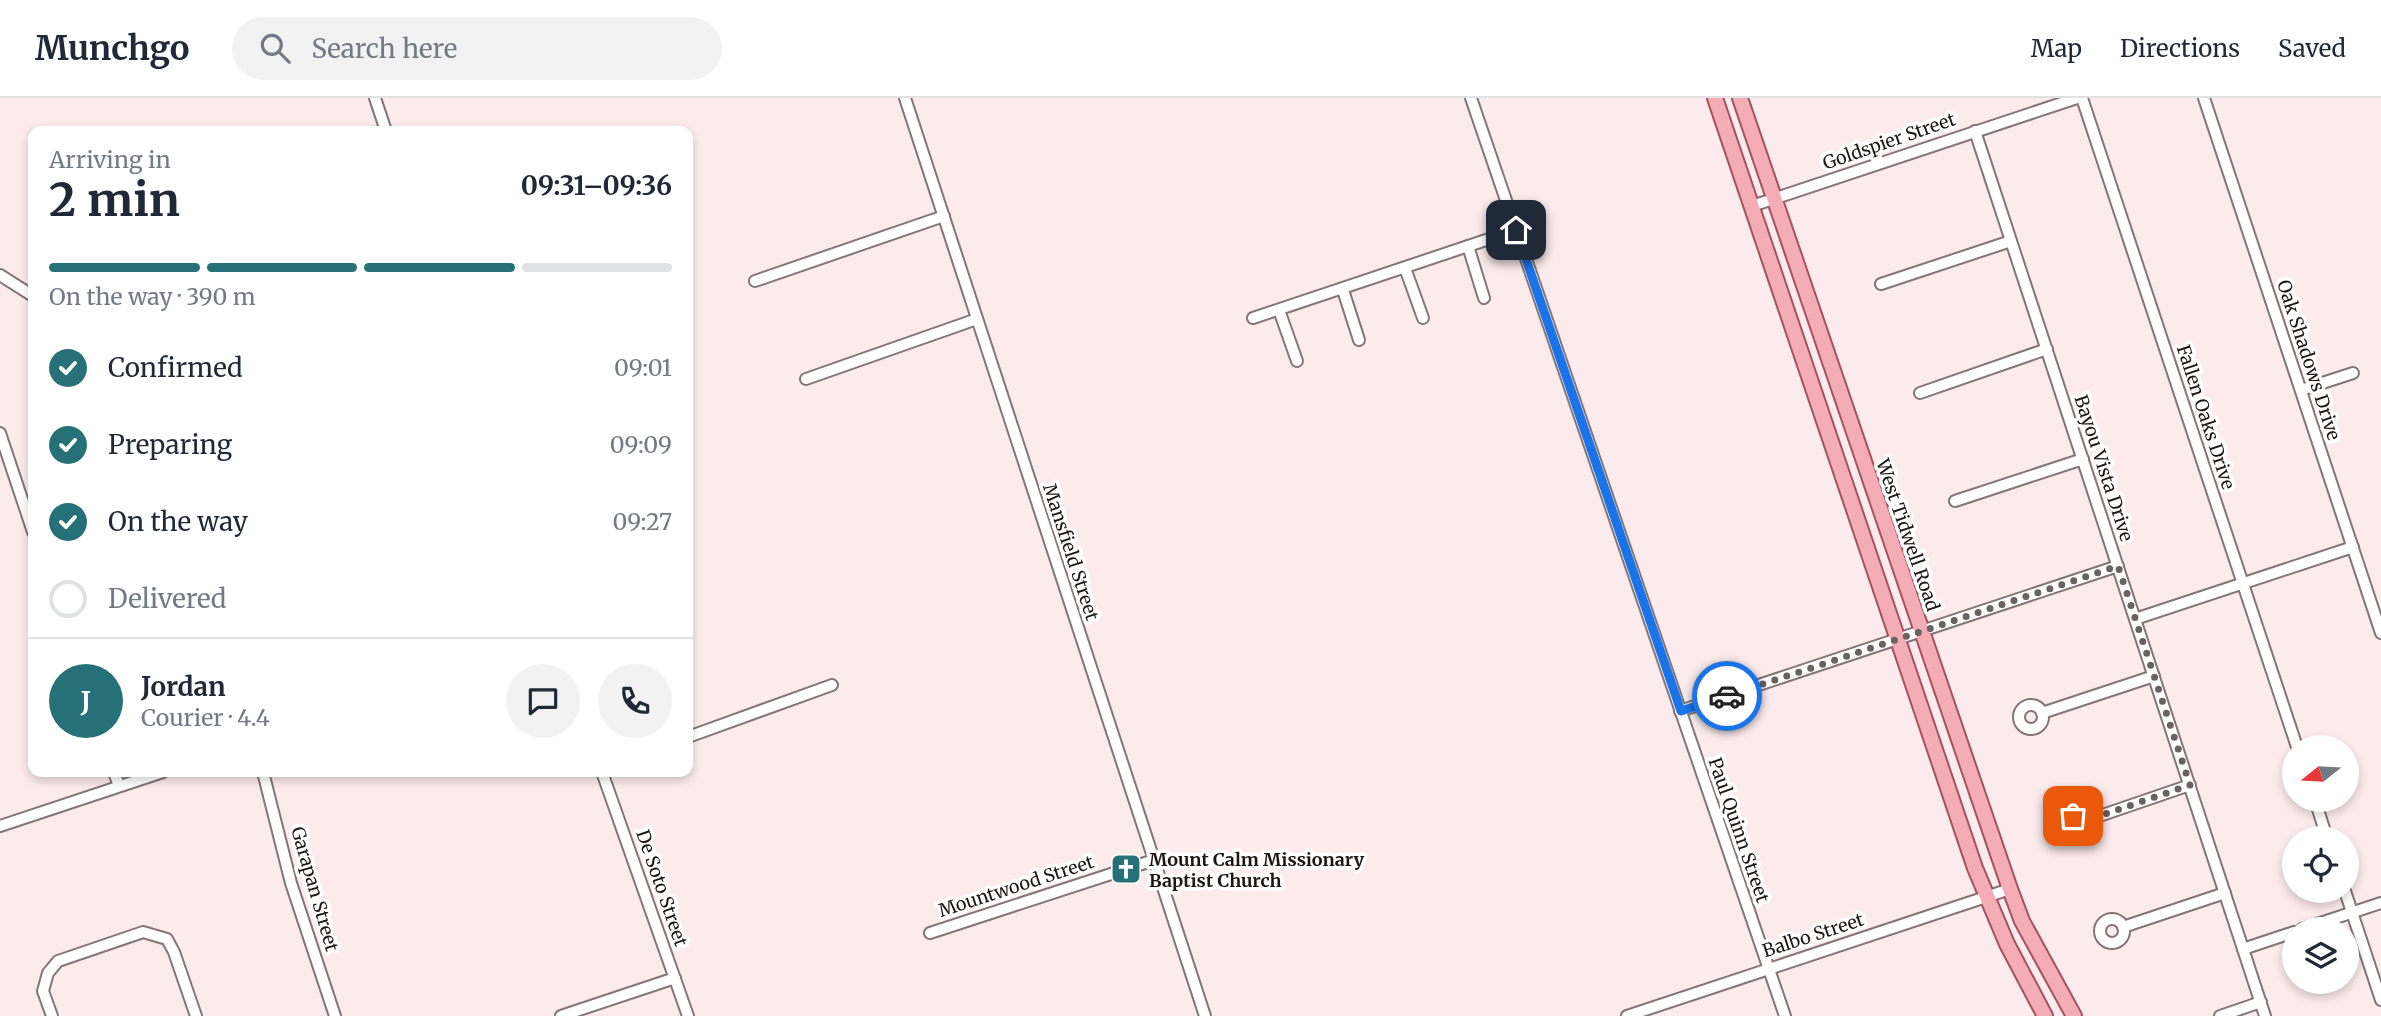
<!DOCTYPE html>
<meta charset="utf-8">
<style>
:root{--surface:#fff;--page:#f2f2f3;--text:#1f2937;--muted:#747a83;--line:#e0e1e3;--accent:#267078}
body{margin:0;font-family:Merriweather,serif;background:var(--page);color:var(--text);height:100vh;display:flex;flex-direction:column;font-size:26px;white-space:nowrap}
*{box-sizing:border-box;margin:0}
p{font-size:23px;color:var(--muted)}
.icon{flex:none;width:38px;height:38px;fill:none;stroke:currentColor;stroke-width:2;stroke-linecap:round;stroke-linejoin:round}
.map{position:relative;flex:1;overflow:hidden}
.sheet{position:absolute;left:28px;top:28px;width:665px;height:651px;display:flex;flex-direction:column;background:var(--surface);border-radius:14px;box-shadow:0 4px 10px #0003}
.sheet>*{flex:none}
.needle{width:46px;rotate:252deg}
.controls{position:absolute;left:2282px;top:637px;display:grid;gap:14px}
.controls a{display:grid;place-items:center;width:77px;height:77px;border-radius:50%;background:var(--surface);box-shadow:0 4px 10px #0003;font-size:35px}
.pin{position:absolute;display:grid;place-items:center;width:60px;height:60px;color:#fff;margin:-30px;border-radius:14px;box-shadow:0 4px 10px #0006}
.courier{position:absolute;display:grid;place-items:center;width:70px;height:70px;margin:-35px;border:5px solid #1a73e8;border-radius:50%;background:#fff;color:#222;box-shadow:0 2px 9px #0007}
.summary em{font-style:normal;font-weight:700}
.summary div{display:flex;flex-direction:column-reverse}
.summary{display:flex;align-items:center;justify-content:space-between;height:119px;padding:0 21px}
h1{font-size:46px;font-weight:700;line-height:52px}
.bar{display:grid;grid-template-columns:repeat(4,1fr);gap:10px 7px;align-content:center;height:84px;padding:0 21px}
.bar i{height:9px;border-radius:5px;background:var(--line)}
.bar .active{background:var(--accent)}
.bar p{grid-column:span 4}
.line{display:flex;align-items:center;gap:18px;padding:0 21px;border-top:2px solid var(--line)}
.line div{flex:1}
.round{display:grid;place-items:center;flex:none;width:74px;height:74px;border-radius:37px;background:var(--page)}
ol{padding:0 21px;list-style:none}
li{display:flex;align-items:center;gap:21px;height:77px}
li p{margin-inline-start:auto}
li .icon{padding:7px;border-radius:50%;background:var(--accent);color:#fff;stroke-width:4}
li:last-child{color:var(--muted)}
li i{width:38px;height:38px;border:4px solid var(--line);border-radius:50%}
header{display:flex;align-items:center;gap:42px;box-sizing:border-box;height:98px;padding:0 35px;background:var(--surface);border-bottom:2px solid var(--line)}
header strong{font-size:33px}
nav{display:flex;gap:38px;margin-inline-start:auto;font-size:24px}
.search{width:490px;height:63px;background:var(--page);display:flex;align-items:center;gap:18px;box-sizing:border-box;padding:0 24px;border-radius:38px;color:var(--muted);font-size:26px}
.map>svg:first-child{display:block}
</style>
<header>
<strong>Munchgo</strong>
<div class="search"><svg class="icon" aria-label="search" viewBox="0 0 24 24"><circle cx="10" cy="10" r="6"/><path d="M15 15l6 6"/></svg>Search here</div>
<nav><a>Map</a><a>Directions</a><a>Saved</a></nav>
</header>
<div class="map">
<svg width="2381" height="918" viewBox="0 0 2381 918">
<rect width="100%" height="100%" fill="#fcebec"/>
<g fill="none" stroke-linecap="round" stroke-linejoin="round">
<g stroke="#847576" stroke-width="14">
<g id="minor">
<path d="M375,0L386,33"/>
<path d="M905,0L1205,918"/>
<path d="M1471,0L1785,918"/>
<path d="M2082,0L2297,649"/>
<path d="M2204,0L2381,535"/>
<path d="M1975,33L2265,918"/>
<path d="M1752,108L2077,0"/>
<path d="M1468,148L1484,200"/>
<path d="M1405,170L1423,220"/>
<path d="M0,177L33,198"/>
<path d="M755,183L944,118"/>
<path d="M1881,186L2011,143"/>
<path d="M1343,192L1359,242"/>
<path d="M1279,212L1297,263"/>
<path d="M1253,220L1516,132"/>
<path d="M806,281L977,221"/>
<path d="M2301,292L2353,275"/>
<path d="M1920,295L2047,251"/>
<path d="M0,335L33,434"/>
<path d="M1955,403L2083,361"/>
<path d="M2135,521L2353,449"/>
<circle cx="2031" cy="619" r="12"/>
<path d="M1680,613L2118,468"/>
<path d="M2042,615L2154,578"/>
<path d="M688,639L832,587"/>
<path d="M114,674L119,688"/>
<path d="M263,674L291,785L335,918"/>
<path d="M602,674L688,918"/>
<path d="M2315,702L2327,740"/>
<circle cx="2067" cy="729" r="12"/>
<path d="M2079,725L2190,687"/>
<path d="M0,728L163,674"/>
<path d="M2345,793L2381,902"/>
<circle cx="2112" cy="833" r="12"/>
<path d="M2123,829L2225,795"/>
<path d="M2302,831L2381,805"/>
<path d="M930,835L1154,762"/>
<path d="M2243,851L2294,834"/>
<path d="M52,918L43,893L48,875L58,863L143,834L167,841L174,854L196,918"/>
<path d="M561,918L675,880"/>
<path d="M1627,918L2010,791"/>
<path d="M2220,918L2261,904"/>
</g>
</g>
<g stroke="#a3545e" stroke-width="18">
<g id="major">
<path d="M1715,0L1975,770L2007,846L2045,918"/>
<path d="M1740,0L2010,791L2022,823L2074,918"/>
</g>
</g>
<use href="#minor" stroke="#fff" stroke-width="10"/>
<use href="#major" stroke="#f4adb6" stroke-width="14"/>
</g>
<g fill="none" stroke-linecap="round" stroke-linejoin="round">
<path stroke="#6a6161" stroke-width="7" stroke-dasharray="0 12.6" d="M1727,598L2118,468L2190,687L2079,725L2073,718"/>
<path stroke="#1a73e8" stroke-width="9" d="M1516,132L1681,613L1727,598"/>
</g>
<defs>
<g id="church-square" transform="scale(1.575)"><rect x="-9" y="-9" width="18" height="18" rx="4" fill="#267078" stroke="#fff"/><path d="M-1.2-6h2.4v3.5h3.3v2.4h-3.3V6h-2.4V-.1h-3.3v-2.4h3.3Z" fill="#fff"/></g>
</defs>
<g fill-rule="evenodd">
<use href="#church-square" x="1126" y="771"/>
</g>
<g text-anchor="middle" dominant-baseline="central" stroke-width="7" stroke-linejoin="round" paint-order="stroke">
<g font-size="18" fill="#1c1616" stroke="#fff">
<text transform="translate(1889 43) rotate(-19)">Goldspier Street</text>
<text transform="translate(2309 262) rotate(72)">Oak Shadows Drive</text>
<text transform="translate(2206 319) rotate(72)">Fallen Oaks Drive</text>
<text transform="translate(2104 370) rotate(72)">Bayou Vista Drive</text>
<text transform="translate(1908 437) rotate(71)">West Tidwell Road</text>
<text transform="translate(1071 454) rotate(72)">Mansfield Street</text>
<text transform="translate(1739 732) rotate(71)">Paul Quinn Street</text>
<text transform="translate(1016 788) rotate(-18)">Mountwood Street</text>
<text transform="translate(662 790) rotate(71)">De Soto Street</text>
<text transform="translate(315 791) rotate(74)">Garapan Street</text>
<text transform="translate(1813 837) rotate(-18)">Balbo Street</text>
</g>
<g font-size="18" font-weight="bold" fill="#1c1616" stroke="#fff" text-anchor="start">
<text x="1149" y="761">Mount Calm Missionary<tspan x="1149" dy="21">Baptist Church</tspan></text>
</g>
</g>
</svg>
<div class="controls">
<a><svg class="needle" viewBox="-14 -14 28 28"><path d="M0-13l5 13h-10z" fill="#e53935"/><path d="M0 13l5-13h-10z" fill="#747a83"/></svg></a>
<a><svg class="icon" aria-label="locate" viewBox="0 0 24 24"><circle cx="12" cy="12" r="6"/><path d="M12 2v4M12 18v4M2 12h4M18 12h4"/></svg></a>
<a><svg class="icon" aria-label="layers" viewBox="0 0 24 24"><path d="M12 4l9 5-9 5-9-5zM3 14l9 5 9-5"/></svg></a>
</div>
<div class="pin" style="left:2073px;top:718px;background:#ea580c"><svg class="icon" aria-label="bag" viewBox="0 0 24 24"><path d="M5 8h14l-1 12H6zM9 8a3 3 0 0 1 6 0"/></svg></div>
<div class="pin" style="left:1516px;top:132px;background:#1f2937"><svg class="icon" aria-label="home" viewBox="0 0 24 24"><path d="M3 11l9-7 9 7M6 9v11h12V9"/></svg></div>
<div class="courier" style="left:1727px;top:598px"><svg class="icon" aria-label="car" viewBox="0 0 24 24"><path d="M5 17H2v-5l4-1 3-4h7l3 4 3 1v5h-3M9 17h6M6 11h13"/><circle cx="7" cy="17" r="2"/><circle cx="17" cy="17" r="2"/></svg></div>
<section class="sheet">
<div class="summary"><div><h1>2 min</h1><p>Arriving in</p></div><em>09:31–09:36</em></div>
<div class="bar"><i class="active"></i><i class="active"></i><i class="active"></i><i></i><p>On the way · 390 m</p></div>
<ol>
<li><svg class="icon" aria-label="check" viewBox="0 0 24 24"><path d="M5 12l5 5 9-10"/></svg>Confirmed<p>09:01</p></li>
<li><svg class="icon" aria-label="check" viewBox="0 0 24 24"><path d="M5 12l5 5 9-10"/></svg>Preparing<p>09:09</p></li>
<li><svg class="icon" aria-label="check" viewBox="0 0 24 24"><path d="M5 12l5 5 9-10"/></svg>On the way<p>09:27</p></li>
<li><i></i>Delivered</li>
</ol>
<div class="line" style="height:126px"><b class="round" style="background:var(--accent);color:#fff">J</b><div><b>Jordan</b><p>Courier · 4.4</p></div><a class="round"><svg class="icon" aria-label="chat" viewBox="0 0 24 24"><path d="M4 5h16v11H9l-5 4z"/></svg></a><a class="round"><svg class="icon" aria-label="phone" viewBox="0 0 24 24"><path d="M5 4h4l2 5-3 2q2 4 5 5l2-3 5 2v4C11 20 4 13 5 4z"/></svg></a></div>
</section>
</div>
